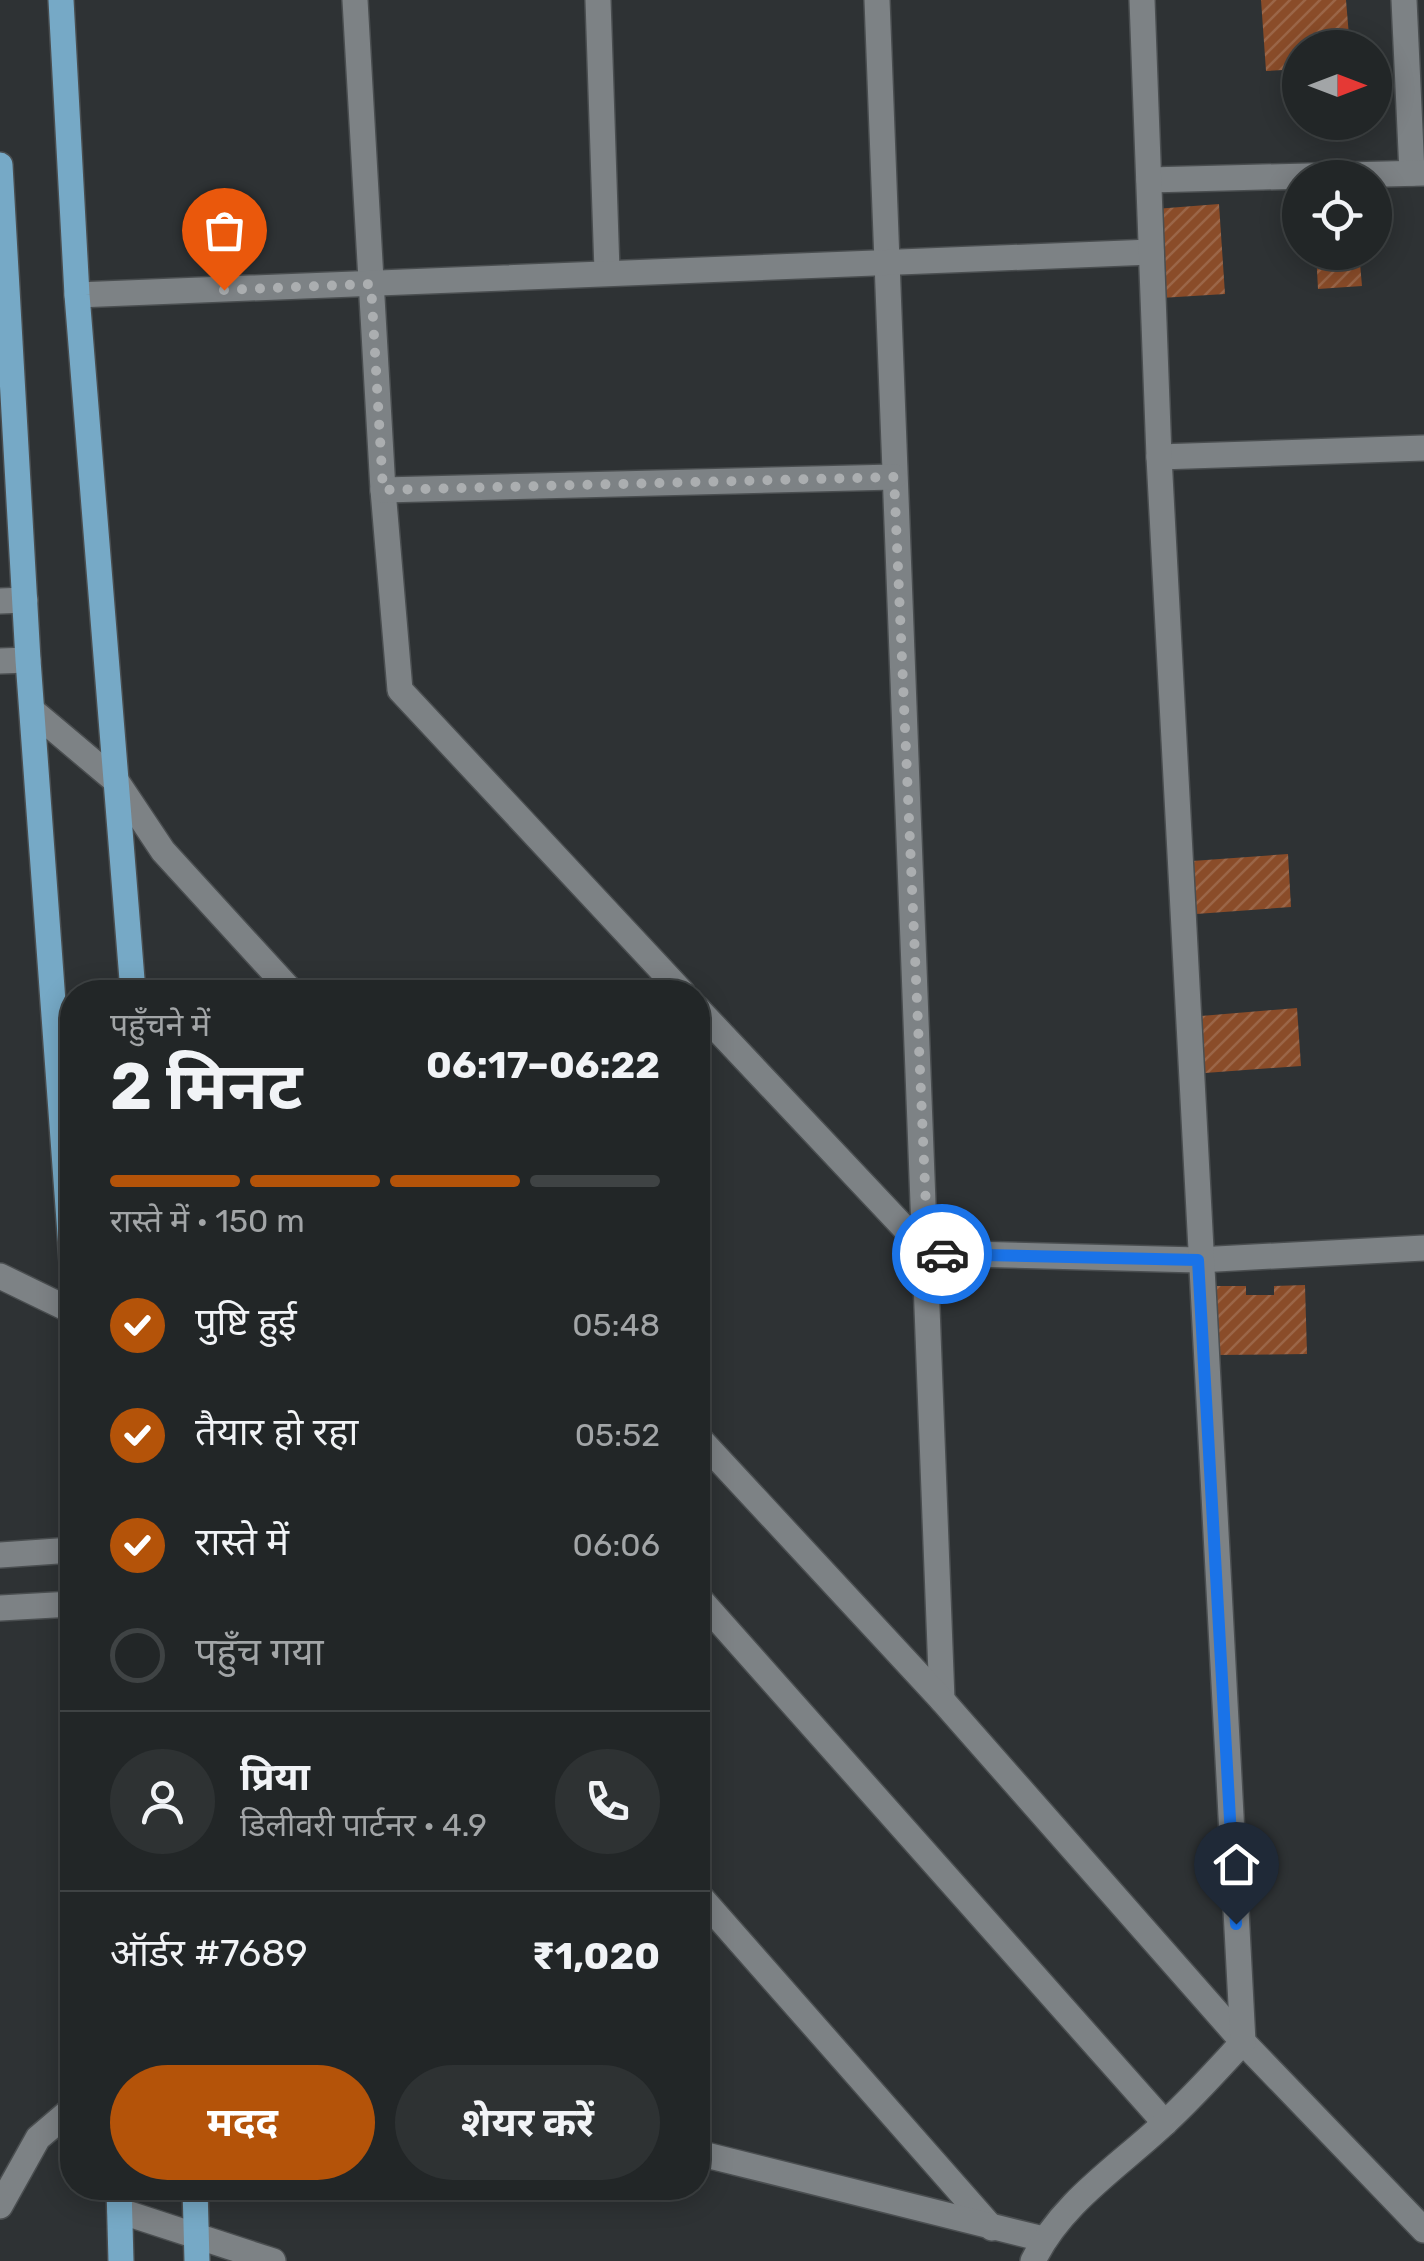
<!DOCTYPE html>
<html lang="hi">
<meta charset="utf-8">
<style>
:root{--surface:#222627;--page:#2e3233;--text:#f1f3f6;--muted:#a2a5a7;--line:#3f4344;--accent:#b45309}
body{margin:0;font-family:Rubik,"Noto Sans Devanagari",sans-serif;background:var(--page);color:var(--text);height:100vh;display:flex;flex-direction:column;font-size:38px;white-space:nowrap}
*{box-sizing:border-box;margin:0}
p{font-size:32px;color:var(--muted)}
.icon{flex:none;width:55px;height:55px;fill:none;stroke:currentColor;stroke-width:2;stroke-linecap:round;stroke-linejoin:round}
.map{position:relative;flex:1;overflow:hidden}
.panel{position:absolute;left:60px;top:980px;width:650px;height:1220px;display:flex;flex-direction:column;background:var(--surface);border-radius:40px;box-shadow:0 5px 25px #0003,0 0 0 2px var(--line)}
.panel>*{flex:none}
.needle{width:65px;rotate:90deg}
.fabs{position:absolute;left:1282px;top:30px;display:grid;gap:20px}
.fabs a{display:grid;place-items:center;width:110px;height:110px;border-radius:50%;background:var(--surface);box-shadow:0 5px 25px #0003,0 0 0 2px var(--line);font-size:50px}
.pin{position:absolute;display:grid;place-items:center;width:85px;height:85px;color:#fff;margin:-102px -42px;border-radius:50% 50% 50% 0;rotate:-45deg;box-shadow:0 0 10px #0007}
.pin .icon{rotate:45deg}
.courier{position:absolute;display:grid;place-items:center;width:100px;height:100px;margin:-50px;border:8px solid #1a73e8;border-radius:50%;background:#fff;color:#222;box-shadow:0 2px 12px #0007}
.summary em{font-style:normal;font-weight:700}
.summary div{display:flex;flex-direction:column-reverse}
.summary{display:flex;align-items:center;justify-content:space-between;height:170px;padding:0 50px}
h1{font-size:65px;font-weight:700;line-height:75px}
.bar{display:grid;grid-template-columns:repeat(4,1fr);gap:15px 10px;align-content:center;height:120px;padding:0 50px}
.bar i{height:12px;border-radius:8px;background:var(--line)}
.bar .active{background:var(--accent)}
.bar p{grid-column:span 4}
.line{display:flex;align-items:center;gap:25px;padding:0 50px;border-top:2px solid var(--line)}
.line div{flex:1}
.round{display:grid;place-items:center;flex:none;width:105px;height:105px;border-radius:52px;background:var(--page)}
ol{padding:0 50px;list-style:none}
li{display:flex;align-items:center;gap:30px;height:110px}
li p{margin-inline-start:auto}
li .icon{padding:10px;border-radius:50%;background:var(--accent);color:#fff;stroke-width:4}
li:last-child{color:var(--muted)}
li i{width:55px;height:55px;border:5px solid var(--line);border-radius:50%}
.primary-button{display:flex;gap:20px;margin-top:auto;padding:20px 50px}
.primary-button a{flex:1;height:115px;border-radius:60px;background:var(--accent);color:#fff;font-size:40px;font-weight:700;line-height:115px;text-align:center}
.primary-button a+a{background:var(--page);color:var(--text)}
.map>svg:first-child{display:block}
</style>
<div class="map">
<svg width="1424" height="2261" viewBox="0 0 1424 2261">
<defs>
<pattern id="building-hatch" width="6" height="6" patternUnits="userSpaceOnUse" patternTransform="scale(2.5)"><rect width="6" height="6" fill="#8a4c29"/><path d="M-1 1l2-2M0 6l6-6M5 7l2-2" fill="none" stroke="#9b6648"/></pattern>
</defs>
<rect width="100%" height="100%" fill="#2e3234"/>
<g fill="url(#building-hatch)">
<path d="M1261,0H1346L1350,48H1300V69L1266,71Z"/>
<path d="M1219,204L1225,294L1161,298L1155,209Z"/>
<path d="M1316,252H1359L1362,286L1318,289Z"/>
<path d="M1288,854L1291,907L1196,914L1192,861Z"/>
<path d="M1297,1008L1301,1066L1205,1073L1201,1016Z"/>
<path d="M1305,1285L1307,1354L1215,1355L1214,1286H1246V1295H1274V1286Z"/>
</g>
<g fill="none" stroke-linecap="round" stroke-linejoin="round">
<g stroke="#4a4e50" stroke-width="28">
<g id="minor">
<path d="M355,0L383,490L400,690L682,992"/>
<path d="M598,0L607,271"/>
<path d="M877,0L942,1700"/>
<path d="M1404,0L1412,173"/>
<path d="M1149,180L1424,173"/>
<path d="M77,295L1151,252"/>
<path d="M1159,457L1424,448"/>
<path d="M383,490L894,477"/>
<path d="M0,601L25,600"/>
<path d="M0,661L28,660"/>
<path d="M34,712L117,782L163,851L292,992"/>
<path d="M698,1009L928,1253L1198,1260L1424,1248"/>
<path d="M0,1276L72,1311"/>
<path d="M698,1437L942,1700L1243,2042L1424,2230"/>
<path d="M0,1555L72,1550"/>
<path d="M698,1597L1165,2123"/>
<path d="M0,1608L72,1604"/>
<path d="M698,1894L992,2228"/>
<path d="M698,2153L1043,2239"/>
<path d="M0,2206L38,2138L72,2109"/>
<path d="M120,2211L273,2261"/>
<path d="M1033,2261C1061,2202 1121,2165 1167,2121C1194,2096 1218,2069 1243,2042L1159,457L1142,0"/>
</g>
</g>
<g stroke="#4a4e50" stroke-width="28">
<g id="major">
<path d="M61,0L77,295L133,992"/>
<path d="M0,165L28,660L72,1262"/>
<path d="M119,2188L121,2261"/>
<path d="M195,2188L197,2261"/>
</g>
</g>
<use href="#minor" stroke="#7d8285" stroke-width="25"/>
<use href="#major" stroke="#76a9c6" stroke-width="25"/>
</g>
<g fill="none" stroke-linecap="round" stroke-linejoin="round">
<path stroke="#abaeb0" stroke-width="10" stroke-dasharray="0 18" d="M224,290L371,284L383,490L894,477L928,1253L942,1254"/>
<path stroke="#1a73e8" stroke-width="12" d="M942,1254L1198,1260L1236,1924"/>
</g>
</svg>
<div class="fabs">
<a><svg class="needle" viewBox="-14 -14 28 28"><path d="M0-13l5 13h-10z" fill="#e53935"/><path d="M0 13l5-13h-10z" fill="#a2a5a7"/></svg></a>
<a><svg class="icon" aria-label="locate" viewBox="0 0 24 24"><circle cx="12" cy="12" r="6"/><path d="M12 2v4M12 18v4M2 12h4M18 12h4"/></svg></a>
</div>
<div class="pin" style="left:224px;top:290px;background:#ea580c"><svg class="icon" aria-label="bag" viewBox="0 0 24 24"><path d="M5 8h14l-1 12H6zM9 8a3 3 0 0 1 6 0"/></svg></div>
<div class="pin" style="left:1236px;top:1924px;background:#1f2937"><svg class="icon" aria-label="home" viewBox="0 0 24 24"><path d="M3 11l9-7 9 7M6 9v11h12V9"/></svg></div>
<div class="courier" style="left:942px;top:1254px"><svg class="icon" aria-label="car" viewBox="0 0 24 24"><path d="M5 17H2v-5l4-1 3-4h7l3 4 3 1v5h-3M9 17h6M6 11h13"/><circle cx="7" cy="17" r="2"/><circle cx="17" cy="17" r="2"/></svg></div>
<section class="panel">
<div class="summary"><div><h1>2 मिनट</h1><p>पहुँचने में</p></div><em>06:17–06:22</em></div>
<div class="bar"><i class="active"></i><i class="active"></i><i class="active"></i><i></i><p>रास्ते में · 150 m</p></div>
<ol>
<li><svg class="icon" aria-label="check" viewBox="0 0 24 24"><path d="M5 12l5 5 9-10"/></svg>पुष्टि हुई<p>05:48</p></li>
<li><svg class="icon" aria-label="check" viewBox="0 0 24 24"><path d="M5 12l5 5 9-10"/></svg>तैयार हो रहा<p>05:52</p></li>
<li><svg class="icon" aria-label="check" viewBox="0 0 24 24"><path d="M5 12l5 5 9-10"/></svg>रास्ते में<p>06:06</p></li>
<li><i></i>पहुँच गया</li>
</ol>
<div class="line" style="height:180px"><a class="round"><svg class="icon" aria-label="person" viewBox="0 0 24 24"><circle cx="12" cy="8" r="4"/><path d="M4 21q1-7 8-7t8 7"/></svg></a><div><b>प्रिया</b><p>डिलीवरी पार्टनर · 4.9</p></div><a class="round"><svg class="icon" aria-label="phone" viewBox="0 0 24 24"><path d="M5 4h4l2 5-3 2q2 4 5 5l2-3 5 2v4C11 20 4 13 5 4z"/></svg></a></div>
<div class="line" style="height:130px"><div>ऑर्डर #7689</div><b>₹1,020</b></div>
<div class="primary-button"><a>मदद</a><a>शेयर करें</a></div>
</section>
</div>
